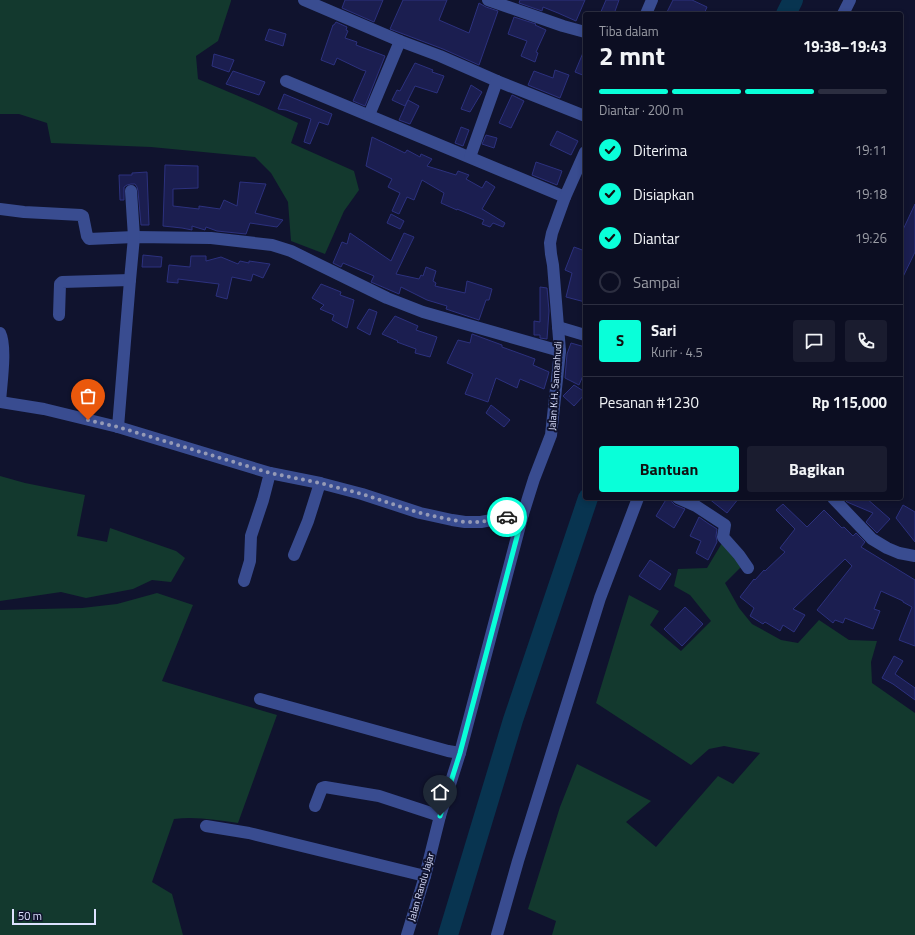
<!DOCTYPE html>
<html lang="id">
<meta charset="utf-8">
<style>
:root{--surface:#0c0e22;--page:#1a1c2f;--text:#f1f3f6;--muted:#9a9ca5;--line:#2c2e40;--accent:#09ffd9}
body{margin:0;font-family:"Titillium Web",sans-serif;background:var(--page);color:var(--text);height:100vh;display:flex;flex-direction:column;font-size:15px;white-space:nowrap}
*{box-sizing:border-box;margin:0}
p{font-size:13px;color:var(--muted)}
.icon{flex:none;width:22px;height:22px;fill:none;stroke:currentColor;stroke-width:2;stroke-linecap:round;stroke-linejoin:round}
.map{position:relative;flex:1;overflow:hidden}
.details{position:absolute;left:583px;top:12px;width:320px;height:488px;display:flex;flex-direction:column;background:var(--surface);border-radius:4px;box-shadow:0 2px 6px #0003,0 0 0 1px var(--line)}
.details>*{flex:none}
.scale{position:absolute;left:12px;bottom:10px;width:84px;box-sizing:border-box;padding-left:4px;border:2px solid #dde2ff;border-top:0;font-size:11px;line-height:14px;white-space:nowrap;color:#dde2ff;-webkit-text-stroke:3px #10132e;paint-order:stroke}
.pin{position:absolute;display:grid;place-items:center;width:34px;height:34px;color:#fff;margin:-41px -17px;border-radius:50% 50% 50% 0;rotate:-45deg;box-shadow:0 0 4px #0007}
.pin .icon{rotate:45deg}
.courier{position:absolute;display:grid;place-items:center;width:40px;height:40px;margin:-20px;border:3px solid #09ffd9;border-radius:50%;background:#fff;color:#222;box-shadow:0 1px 5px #0007}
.headline em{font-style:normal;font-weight:700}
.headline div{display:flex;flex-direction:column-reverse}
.headline{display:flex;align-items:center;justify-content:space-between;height:68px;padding:0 16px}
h1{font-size:26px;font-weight:700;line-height:30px}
.bar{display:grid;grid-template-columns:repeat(4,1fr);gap:6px 4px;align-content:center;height:48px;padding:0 16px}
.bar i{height:5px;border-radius:3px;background:var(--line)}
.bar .selected{background:var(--accent)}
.bar p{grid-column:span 4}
.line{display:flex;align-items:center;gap:10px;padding:0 16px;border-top:1px solid var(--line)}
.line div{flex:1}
.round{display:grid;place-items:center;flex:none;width:42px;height:42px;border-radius:4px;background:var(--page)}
ol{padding:0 16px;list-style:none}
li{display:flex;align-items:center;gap:12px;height:44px}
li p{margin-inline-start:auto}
li .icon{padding:4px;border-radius:50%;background:var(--accent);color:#111;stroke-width:4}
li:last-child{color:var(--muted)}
li i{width:22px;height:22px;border:2px solid var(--line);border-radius:50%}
.cta{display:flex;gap:8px;margin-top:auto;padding:8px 16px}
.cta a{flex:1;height:46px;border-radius:4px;background:var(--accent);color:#111;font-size:16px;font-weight:700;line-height:46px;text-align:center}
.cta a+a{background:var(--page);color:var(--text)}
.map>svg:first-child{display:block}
</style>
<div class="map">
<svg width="915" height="935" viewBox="0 0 915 935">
<rect width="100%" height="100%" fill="#10132e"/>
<g fill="#13392e">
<path d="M0,0H231V1L218,41L196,56L198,79L264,107L298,123L291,143L354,171L359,190L344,211L325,254L291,241L288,202L271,173L255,157L151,147L51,143L47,123L19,114H0Z"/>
<path d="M0,476L25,483L85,495L77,536L107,542L110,528L176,551L185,558L171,582L152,580L133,589L86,598L61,592L0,601Z"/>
<path d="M722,543L742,566L725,583L739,608L752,624L781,640L798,643L819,620L849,640L877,641L871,662L872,683L915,713V935H552L556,921L528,909L560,807L577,764L651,801L626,822L656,847L718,776L733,784L760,753L724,746L709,749L691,765L596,703L629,595L659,611L650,625L681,651L711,621L690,595L674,586L678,569L707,568Z"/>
<path d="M157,593L193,605L162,681L277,715L238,823C217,820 195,816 174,819L152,882L172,894L183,935H0V610L82,608L117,604Z"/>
</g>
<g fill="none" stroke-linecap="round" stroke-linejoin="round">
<g stroke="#083450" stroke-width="20">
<path d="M786,14L793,0"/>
<path d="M448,935L513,720L588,498"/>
</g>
</g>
<g fill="#1b1e50" stroke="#2c317e">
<path d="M345,0H383L374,22L342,8Z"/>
<path d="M403,0H447L439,20L469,33L479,3L486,7L498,11L479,65L443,49L390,29Z"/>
<path d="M520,0H585L576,21L558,13L543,7L542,11L519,3Z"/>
<path d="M606,0H619L614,14H600Z"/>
<path d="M673,0H692L707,7L704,14H666Z"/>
<path d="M514,17L536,24L535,25L546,30L536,52L538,53L535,62L521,56L527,41L508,34Z"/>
<path d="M336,22L347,27L346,30L348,31L345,38L357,42L356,45L385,56L365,106L353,101L366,71L362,70L337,58L334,65L321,60L333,25H334Z"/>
<path d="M269,29L286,34L283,46L265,40Z"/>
<path d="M585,48V76L575,72Z"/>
<path d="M214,54L234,60L229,72L212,66Z"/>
<path d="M415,63L433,70L432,72L444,76L437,93L415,86L405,106L392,100L397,90L400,91Z"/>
<path d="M555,70L569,75L560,98L528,85L534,71L553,78Z"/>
<path d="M233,71L265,82L259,95L226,84Z"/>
<path d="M471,85L482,92L470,112L461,109Z"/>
<path d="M284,94L332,114L328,125L319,122L310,144L304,142L311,119L286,110L278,109Z"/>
<path d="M512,95L524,101L511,128L499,123Z"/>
<path d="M408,100L419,106L410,124L399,120Z"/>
<path d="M461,127L469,130L463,146L455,143Z"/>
<path d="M557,131L578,141L571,155L550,145Z"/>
<path d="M486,135L497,138L494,148L482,144Z"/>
<path d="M372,137L405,153L407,150L420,157L421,154L432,159L427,166L456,175L458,171L469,175L466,179L482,188L486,181L495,187L482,209L505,223L503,227L493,223L490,227L482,224L484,220L457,209V210L441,203L444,193L422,180L414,200L407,197L399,214L392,211L400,193L388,187L392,179L366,166Z"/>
<path d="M536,162L562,171L557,185L532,175Z"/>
<path d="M165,165L198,166V188L173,189V206L199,209V206L220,209L224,200L237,206L240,182L266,184L255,213L283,220L277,227L250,223L246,234L217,231L206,227L205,230L192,226V230L182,228L163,226Z"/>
<path d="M147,172L149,225H141L138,191L137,187L135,184H131L127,185L124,187V200H120L119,175H132V173Z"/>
<path d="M915,204V252L901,281V234Z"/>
<path d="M391,214L404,221L400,229L387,223Z"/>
<path d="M350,233L391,261L404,233L414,237L396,274L419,279L421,275L423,276L426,267L436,271L433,281L436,283L435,286L465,293L467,281L492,289L489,300H486L479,320L446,309L447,306L427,300L401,287L399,294L371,282L374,276L343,263L341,267L333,263L342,242L347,244Z"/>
<path d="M574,247L585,251V302L566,297L572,273L565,270Z"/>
<path d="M143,255L162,257L161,267H142Z"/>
<path d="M191,256H206V261L221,257L238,264L240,261L249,263V261L270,264L263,278L253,274L251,281L232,277L227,299L216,296L219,284L178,279V283L167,282L169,265L190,267Z"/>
<path d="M321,284L341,292L340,295L354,300L347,328L332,320L334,315L320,309L324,305L312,298Z"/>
<path d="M540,287L547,288L549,311L547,339L540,338V335H534V321L540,322Z"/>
<path d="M369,309L377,312L370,335L357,328Z"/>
<path d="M395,316L418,326L416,330L437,337L430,357L415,353L416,349L397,342L398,341L382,334Z"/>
<path d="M472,334L502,345V347L535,359L533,365L549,372L544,389L520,379L517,388L496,378L488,402L465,394L473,374L447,363L458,340L470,343Z"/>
<path d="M571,343L585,347V371L579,385L565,378L567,354Z"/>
<path d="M574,385L585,392V394L574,406L563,396Z"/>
<path d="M491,405L510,420L504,427L486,413Z"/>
<path d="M667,498H671L672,502L675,505L685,509L674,528L656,516Z"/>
<path d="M708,498H739L727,513Z"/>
<path d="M843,498H866L890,519L877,533L866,522L873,513L847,502Z"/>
<path d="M783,504L807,527L824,510L842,528L844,527L853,536L856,533L865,542L861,547L915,580V646L899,640L912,607L903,602V601L881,591L874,609L880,611L873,629L845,618L843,623L835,620L833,623L817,610L852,566L845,559L793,609L805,615L794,632L783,625L780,631L765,622L763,624L750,616L754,608L740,597L754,579L755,580L764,570L765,571L785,552L780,548L795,529L776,510Z"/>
<path d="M903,505L915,512V542L896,518Z"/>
<path d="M699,517L709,524L717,529L716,536L717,542L708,560L696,553L701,541L690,536Z"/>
<path d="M650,560L671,574L660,590L639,576Z"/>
<path d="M685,607L703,624L682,646L664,629Z"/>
<path d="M894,656L903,661L895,674L915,688V700L893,684L882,678Z"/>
</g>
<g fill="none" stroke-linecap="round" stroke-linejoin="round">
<g stroke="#394c90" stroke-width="12">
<path d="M304,0L400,41L440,56L497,81L585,116"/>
<path d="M488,0L563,26L585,32"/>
<path d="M646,14L652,0"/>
<path d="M843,14L850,0"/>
<path d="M286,81L565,197"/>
<path d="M369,115L400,41"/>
<path d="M470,157L497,81"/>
<path d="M0,209L24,212L81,215L83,216L87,236L89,239L134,237L211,238L272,245L291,251L387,298L423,312L560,351"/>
<path d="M59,315L60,284L62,282L130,280"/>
<path d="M558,327L585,335"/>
<path d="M0,333C7,347 1,385 0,402"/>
<path d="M0,402L44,409L118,427L270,473L320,483L362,494L420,513L452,520L465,522H481L523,514"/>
<path d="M118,427L130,280L134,237L131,191"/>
<path d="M678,498L696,506L725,525L723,537L739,555L748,568"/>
<path d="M833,498L872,539L887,548L899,553L915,556"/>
<path d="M294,555L308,521L320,483"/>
<path d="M244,581L250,561L251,536L263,500L270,473"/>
<path d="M260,699L340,721L448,751L460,753"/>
<path d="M315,806L322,788L325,787L379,796L440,816"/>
<path d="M206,826L249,833L425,876"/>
<path d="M407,935L425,876L440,816L460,753L523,514L534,479L551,435L560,351L553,265L551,254L550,243L552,233L565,197L585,152"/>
<path d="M497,935L518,861L600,598L638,498"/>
</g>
</g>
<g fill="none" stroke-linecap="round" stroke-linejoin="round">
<path stroke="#959ab6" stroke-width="4" stroke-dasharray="0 7.2" d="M88,420L118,427L270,473L320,483L362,494L420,513L452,520L465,522H481L507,517"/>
<path stroke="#09ffd9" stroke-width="5" d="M440,816L460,753L523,514L507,517"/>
</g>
<g text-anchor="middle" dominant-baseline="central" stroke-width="4" stroke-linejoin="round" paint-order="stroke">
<g font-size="10" fill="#dde2ff" stroke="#10132e">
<text transform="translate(555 386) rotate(-86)">Jalan K.H. Samanhudi</text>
<text transform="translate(421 887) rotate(-74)">Jalan Randu Jajar</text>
</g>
</g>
</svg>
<div class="scale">50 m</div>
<div class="pin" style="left:88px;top:420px;background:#ea580c"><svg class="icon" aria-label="bag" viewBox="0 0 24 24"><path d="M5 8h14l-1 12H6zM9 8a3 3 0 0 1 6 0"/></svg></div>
<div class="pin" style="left:440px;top:816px;background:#1f2937"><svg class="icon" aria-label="home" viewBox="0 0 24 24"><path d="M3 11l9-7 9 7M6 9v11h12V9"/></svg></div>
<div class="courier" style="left:507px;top:517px"><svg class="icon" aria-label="car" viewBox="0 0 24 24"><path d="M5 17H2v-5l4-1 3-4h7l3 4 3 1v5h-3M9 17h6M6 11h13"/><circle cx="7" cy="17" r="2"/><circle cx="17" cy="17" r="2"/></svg></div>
<section class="details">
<div class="headline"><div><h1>2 mnt</h1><p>Tiba dalam</p></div><em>19:38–19:43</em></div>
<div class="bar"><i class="selected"></i><i class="selected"></i><i class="selected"></i><i></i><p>Diantar · 200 m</p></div>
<ol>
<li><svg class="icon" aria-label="check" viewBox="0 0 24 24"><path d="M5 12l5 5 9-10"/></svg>Diterima<p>19:11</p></li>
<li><svg class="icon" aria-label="check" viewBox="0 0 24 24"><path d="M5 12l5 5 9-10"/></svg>Disiapkan<p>19:18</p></li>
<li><svg class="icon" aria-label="check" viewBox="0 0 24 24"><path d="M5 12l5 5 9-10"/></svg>Diantar<p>19:26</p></li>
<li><i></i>Sampai</li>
</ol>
<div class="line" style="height:72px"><b class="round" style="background:var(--accent);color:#111">S</b><div><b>Sari</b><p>Kurir · 4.5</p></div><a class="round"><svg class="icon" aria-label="chat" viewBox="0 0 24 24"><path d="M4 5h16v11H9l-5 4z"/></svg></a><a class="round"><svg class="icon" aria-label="phone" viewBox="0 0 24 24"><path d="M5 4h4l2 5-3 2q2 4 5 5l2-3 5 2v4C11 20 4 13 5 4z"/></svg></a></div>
<div class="line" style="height:52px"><div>Pesanan #1230</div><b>Rp 115,000</b></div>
<div class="cta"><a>Bantuan</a><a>Bagikan</a></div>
</section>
</div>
